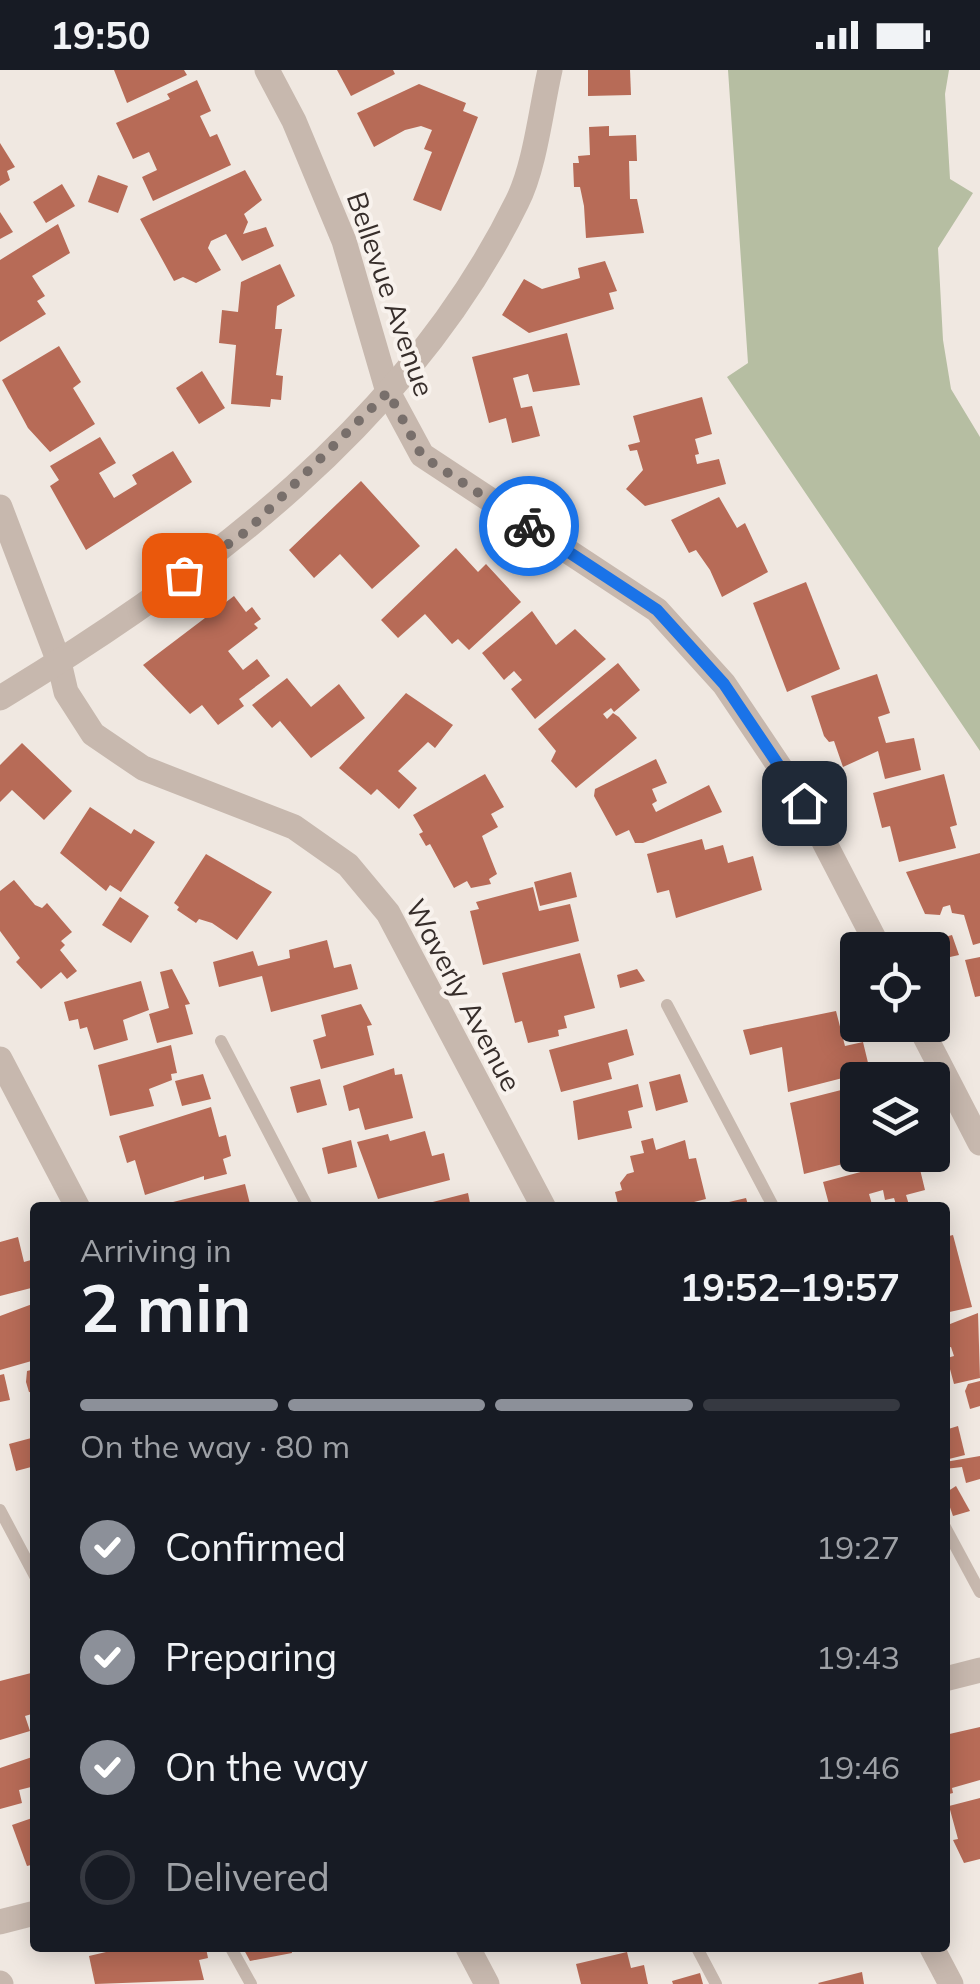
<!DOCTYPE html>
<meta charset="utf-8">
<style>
:root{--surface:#171b24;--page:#20242c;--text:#f1f3f6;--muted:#9ea1a6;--line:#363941;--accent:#8c9099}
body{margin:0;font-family:Mulish,sans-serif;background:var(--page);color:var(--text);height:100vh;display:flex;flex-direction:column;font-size:38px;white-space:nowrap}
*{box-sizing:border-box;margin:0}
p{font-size:32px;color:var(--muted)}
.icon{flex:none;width:55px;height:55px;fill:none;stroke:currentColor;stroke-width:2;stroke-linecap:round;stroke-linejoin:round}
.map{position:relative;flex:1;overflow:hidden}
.details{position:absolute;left:30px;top:1132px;width:920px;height:750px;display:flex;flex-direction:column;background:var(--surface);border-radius:10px;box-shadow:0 5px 25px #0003}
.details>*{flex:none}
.buttons{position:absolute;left:840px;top:862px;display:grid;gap:20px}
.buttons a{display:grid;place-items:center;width:110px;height:110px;border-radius:10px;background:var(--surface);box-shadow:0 5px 25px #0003;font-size:50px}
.pin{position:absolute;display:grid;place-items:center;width:85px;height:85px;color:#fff;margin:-42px;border-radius:20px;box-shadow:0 5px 15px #0006}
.courier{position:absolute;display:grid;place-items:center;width:100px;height:100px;margin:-50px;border:8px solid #1a73e8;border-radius:50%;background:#fff;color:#222;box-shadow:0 2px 12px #0007}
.overview em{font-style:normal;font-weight:700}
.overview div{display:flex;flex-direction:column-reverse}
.overview{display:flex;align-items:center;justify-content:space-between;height:170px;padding:0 50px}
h1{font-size:65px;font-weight:700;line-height:75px}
.bar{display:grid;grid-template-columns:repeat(4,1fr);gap:15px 10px;align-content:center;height:120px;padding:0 50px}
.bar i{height:12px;border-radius:8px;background:var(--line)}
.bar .current{background:var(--accent)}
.bar p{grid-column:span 4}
ol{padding:0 50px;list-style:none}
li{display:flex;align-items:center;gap:30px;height:110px}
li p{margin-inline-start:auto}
li .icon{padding:10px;border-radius:50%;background:var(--accent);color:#fff;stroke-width:4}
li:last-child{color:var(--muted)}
li i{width:55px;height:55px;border:5px solid var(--line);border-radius:50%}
.status{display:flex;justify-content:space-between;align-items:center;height:70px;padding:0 50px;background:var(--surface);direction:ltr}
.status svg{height:28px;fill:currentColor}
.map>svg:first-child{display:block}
</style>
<div class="status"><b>19:50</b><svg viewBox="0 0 49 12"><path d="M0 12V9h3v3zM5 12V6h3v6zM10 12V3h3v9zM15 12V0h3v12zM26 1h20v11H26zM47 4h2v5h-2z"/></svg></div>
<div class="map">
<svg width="980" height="1914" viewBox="0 0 980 1914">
<rect width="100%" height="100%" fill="#f0e8e1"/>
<path fill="#b6bea2" d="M728,0H949L945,24L950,109L973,123L938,178L943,270L951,319L980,367V681L727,307L748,293Z"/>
<g fill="#b76b57">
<path d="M114,0H184L187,5L127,33Z"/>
<path d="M337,0H393L395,4L351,26Z"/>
<path d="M588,0H630L631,25L588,26Z"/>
<path d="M197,10L211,41L200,46L210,67L217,64L231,95L153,131L142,107L157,100L149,82L133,89L116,53L170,29L167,24Z"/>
<path d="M419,14L466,33L463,41L478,47L441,141L413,130L432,82L424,79L432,60L421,56L405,60L374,77L357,43Z"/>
<path d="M609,56V66L636,65L637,91H629L630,129H637L644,163L586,168L584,136L580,117H574L573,93H579L578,86L590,85L589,57Z"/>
<path d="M0,73L15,97L7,101L10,110L0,116Z"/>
<path d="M245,100L262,130L244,144L248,152L243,164L266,157L274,176L242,191L226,164L211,171L208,178L221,200L196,213L183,207L174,211L140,149Z"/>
<path d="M98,105L128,116L118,143L88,132Z"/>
<path d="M62,114L75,136L46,153L33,132Z"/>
<path d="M0,142L13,162L0,169Z"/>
<path d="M58,154L70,183L32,206L45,226L37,231L46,244L0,272V190Z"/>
<path d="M605,191L617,221L609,223L614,239L529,263L502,245L524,209L542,219L580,208L578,198Z"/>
<path d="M280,194L295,226L277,236L275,259H282L276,305L283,306L281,330L271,329L270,337L231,334L236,275L219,273L222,240L238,242L241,212Z"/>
<path d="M567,263L580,315L533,322L528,304L513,308L521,338L532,336L540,366L512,373L506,348L489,353L472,287Z"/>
<path d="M59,276L81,312L73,318L95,354L50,382L28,358L2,310Z"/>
<path d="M202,301L225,338L199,354L176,318Z"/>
<path d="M702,327L712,364L695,369L699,384L695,385L697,394L719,389L726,414L645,436L626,419L643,400L637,380L630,381L628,375L640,372L633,346Z"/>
<path d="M100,367L116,393L99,403L114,428L137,414L132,405L173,381L192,412L86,480L50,416L59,410L50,396Z"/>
<path d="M361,411L420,476L372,519L340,484L314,508L289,480Z"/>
<path d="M719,427L737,458L745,453L768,502L722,527L710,500L696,480L689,483L671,450Z"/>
<path d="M456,478L478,502L486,494L521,532L469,580L458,569L452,574L425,544L398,568L381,550Z"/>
<path d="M806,512L840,599L787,622L753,533Z"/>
<path d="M234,526L246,542L252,537L261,549L254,554L258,558L228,581L243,600L257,589L270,606L239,629L244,636L218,655L202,635L190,644L143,595Z"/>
<path d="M532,541L556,575L575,559L606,589L535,649L511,619L522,610L514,601L504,610L482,583Z"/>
<path d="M618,593L640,620L614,642L611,638L603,644L607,649L613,643L619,647L637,668L576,718L551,691L556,681L538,659Z"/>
<path d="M877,604L890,643L878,647L886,673L914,668L921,700L885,709L878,681L843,697L834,671L829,672L824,666L811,626Z"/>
<path d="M287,608L311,637L339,614L365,648L311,688L280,651L272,658L252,635Z"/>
<path d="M406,623L453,655L435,678L428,672L398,701L417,718L399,739L377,719L371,725L339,698Z"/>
<path d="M22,673L72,721L44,750L12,720L0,732V695Z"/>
<path d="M656,689L667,713L652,719L657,731L652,734L656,742L709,715L722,742L643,773H635L629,760L616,766L594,726L595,719Z"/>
<path d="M485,704L504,737L491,744L498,757L482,766L497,804L489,809L491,814L471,818L467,811L454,818L430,774L426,776L419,764L423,762L413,745Z"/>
<path d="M944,704L957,755L950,757L956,778L899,792L890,756L882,758L873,723Z"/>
<path d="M90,737L131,764L134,759L155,772L121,822L110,815L106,821L60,783Z"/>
<path d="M702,769L705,780L723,775L728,793L753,786L762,820L676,848L669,820L657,823L647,784Z"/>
<path d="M980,783V873L973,875L964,845L952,843L950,835L943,837L940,845L925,844L906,802Z"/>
<path d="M206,784L272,822L237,870L212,853L199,849L196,853L177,840L179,837L174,833Z"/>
<path d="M571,802L577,827L540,836L534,812Z"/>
<path d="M14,810L35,835L42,838L47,833L72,862L61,871L65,875L60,880L77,901L67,909L61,902L41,919L16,892L20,888L0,861V821Z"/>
<path d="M533,817L539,841L570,834L579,871L483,895L470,841L479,839L476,832Z"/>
<path d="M120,827L149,846L131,873L102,855Z"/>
<path d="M952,865L959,885L932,891V880H926L924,873Z"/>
<path d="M327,870L334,898L351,894L358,919L271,942L262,906L219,917L213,892L253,881L258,896L290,888L289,880Z"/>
<path d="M580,883L595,938L564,946L567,958L558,960L559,966L528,973L522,951L515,953L502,903Z"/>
<path d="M980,887V926L975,927L965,890Z"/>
<path d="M172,899L190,934L185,935L193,964L157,973L149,944L169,938L160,902Z"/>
<path d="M637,899L645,911L620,918L617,905Z"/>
<path d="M141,911L149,940L123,950L128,970L94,980L87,957L80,959L78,949L69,951L64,932Z"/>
<path d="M361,934L372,955L367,956L374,985L321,999L313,970L326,966L321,945Z"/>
<path d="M836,941L845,976L863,972L870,1001L788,1022L782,977L750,985L743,960Z"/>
<path d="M627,959L634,985L608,993L612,1009L561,1022L549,980Z"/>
<path d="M171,975L177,1003L171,1004L172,1010L149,1019L154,1036L110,1046L98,995Z"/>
<path d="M394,998L395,1005L402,1004L413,1048L365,1060L359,1038L349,1041L343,1016Z"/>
<path d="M203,1004L211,1029L182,1036L175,1011Z"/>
<path d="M680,1004L688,1032L656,1041L649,1012Z"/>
<path d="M320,1009L327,1035L297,1043L290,1017Z"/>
<path d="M638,1014L643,1037L628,1041L632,1058L578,1070L573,1031Z"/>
<path d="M849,1018L858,1049V1085L874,1086L804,1104L790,1033Z"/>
<path d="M211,1037L219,1067L226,1065L231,1086L223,1089L227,1104L204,1110V1106L145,1125L135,1090L127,1093L119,1066Z"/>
<path d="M425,1061L432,1086L444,1083L450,1110L378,1129L357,1072L388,1064L390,1071Z"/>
<path d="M653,1068L656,1080L685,1070L689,1089L696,1088L706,1129L670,1138H619L615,1122L622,1120L620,1113L627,1104L634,1102L630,1086L644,1083L641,1071Z"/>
<path d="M351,1070L357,1097L328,1104L322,1078Z"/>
<path d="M917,1087L925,1120L906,1125L910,1138H897L894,1128L885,1130L883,1120L869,1124L873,1138H830L823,1112Z"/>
<path d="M245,1114L251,1138H158L157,1136Z"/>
<path d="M468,1123L471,1138H417V1136Z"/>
<path d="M746,1128L749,1138H713L712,1136Z"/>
<path d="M953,1165L972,1237L945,1243V1167Z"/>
<path d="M18,1167L24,1192L31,1190L35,1217L0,1226V1172Z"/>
<path d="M35,1233V1290L0,1300V1246Z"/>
<path d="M978,1243L980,1308L954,1314L947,1288L954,1286L951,1277L945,1278V1256Z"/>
<path d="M35,1299V1323L29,1322L26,1312L27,1301Z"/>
<path d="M4,1304L10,1330L0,1332V1305Z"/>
<path d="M980,1311V1336L970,1339L965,1321L968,1314Z"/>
<path d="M958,1356L965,1385L945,1390V1360Z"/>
<path d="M35,1367V1396L16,1401L9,1374Z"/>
<path d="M980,1386V1409L966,1413L962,1397L945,1399V1392Z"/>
<path d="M956,1416L970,1441L953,1446L945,1423Z"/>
<path d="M35,1602V1643L25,1646L30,1661L0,1670V1611Z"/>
<path d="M980,1657V1710L952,1718L953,1723L945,1725V1665Z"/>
<path d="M35,1686V1716L19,1720L22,1733L0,1739V1698Z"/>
<path d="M980,1728V1789L964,1793L953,1770L958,1769L949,1736Z"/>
<path d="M35,1747V1794L27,1796L12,1755Z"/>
<path d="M123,1878H206L208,1888L199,1890L204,1910L95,1914L89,1886Z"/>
<path d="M243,1878H291L292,1883L250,1891Z"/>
<path d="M627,1882L631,1898L644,1895L648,1914H581L576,1894Z"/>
<path d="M862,1902L864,1914H819L818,1913Z"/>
<path d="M700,1903L703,1914H673L672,1911Z"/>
</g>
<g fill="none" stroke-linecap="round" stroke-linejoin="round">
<g stroke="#c7b8ae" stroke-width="12">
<path d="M667,935L774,1138"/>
<path d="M221,971L308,1138"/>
<path d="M0,1440L35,1506"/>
<path d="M945,1457L980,1522"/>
<path d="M231,1878L251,1914"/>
<path d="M697,1878L716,1914"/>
</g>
<g stroke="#c7b8ae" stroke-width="25">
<path d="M267,0L294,51L344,171L388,322L422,385L657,540L724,614L804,733L880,880"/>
<path d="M0,437L59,592L66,622L93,664L143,698L294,757L348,795L388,843L544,1138"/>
<path d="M0,628C204,505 410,351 517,132C535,97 541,39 550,0"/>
<path d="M919,955L980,1073"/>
<path d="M0,989L78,1138"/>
<path d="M945,1609L980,1600"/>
<path d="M0,1852L35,1843"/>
<path d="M468,1878L487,1914"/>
<path d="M932,1878L951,1914"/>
</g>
<path stroke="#c7b8ae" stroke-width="25" d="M0,1913L1,1914"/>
</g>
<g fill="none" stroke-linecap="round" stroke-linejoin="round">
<path stroke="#786f6b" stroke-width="10" stroke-dasharray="0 18" d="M184,505L247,461L388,322L422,386L529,456"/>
<path stroke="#1a73e8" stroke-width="12" d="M529,456L657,540L724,614L804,733"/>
</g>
<g text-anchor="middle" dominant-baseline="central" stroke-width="8" stroke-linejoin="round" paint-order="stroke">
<g font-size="28" fill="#372e2b" stroke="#f8f2ed">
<text transform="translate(391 224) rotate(71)">Bellevue Avenue</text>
<text transform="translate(464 925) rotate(62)">Waverly Avenue</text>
</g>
</g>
</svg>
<div class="buttons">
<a><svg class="icon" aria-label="locate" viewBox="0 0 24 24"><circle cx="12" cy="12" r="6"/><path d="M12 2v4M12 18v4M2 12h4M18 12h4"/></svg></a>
<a><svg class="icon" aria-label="layers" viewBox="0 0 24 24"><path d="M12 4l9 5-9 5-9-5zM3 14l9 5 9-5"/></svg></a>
</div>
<div class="pin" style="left:184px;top:505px;background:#ea580c"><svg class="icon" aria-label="bag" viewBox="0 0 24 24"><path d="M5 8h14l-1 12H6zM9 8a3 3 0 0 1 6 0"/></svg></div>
<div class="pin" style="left:804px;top:733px;background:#1f2937"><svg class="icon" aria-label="home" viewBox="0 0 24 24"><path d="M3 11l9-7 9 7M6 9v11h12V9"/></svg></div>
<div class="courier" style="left:529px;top:456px"><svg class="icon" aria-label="bike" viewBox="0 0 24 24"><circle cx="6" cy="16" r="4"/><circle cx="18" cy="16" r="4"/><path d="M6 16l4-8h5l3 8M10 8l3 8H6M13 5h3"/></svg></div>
<section class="details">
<div class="overview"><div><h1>2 min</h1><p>Arriving in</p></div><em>19:52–19:57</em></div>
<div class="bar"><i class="current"></i><i class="current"></i><i class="current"></i><i></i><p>On the way · 80 m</p></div>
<ol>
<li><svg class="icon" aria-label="check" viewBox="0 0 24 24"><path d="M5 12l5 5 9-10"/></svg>Confirmed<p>19:27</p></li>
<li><svg class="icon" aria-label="check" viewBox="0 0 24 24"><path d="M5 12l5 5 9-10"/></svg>Preparing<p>19:43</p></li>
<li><svg class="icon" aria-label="check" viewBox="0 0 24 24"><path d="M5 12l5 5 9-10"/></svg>On the way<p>19:46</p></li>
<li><i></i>Delivered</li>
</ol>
</section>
</div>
